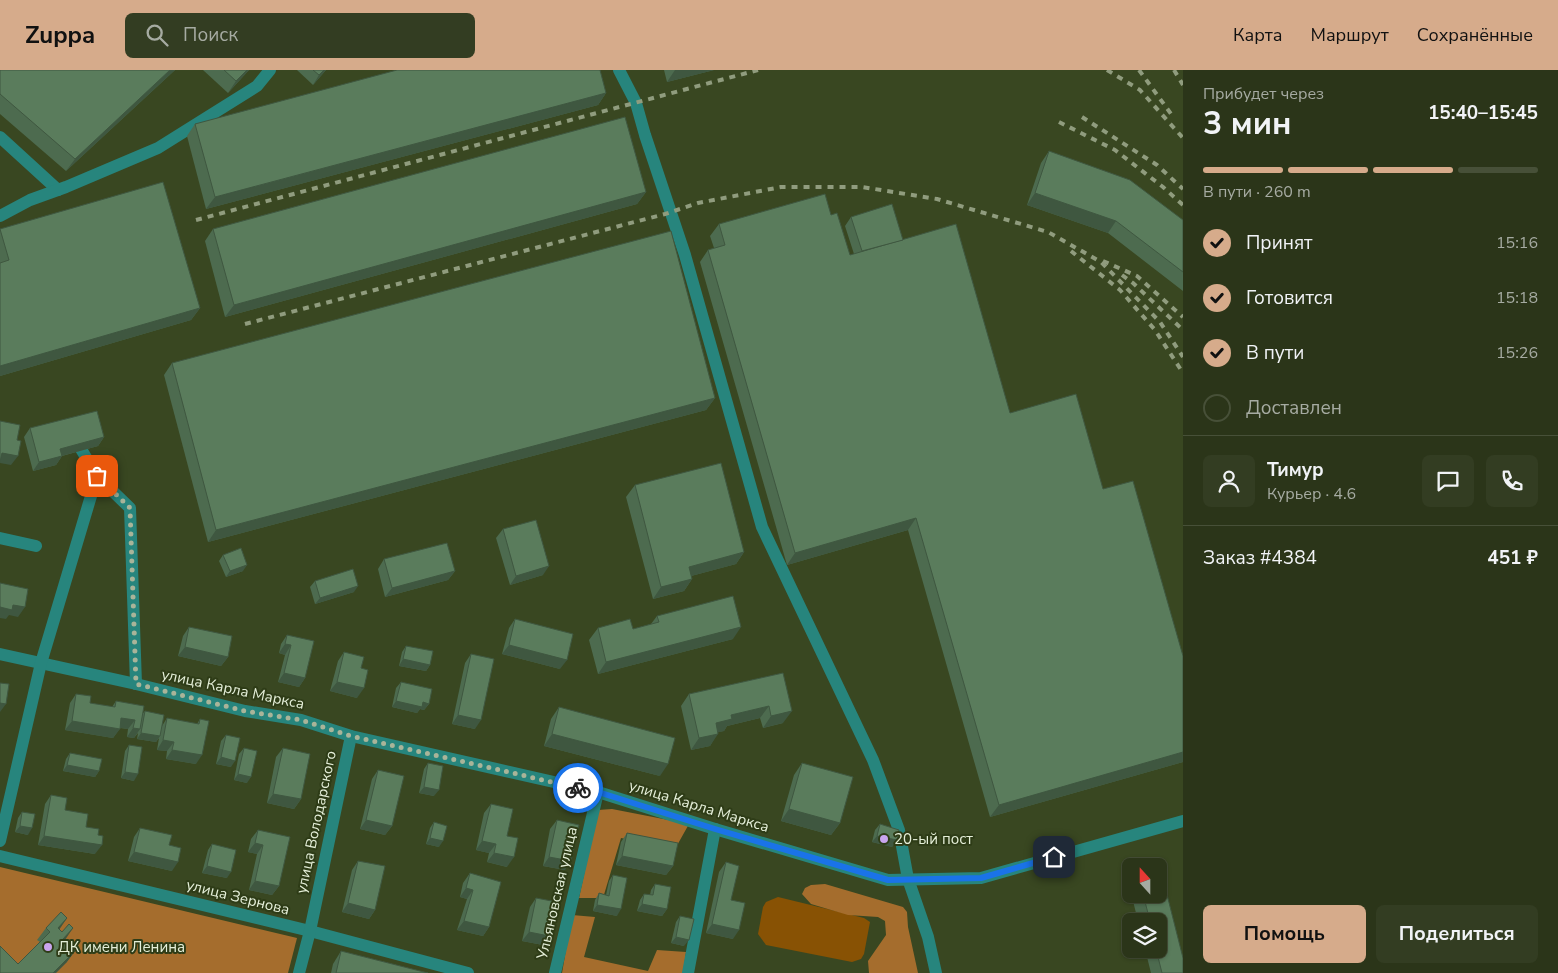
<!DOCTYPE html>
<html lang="ru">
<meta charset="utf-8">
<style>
:root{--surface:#2b3519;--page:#333d22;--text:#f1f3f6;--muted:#a6aba2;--line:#475038;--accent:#d6ab8b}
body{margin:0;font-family:"Nunito Sans",sans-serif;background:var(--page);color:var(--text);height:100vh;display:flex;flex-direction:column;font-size:19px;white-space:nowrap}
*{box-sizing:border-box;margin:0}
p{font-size:16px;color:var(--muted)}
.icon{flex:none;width:28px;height:28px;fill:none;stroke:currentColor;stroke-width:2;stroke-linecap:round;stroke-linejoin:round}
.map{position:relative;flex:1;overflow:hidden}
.details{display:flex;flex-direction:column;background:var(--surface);width:375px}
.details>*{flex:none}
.needle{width:32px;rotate:339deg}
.fabs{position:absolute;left:1122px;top:788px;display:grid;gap:10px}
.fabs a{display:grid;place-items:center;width:45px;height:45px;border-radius:8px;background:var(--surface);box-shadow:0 1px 4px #0004,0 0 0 1px var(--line);font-size:25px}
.pin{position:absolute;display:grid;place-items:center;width:42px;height:42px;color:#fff;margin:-21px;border-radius:10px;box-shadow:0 2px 8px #0006}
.courier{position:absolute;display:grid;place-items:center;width:50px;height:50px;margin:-25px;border:4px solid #1a73e8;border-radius:50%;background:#fff;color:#222;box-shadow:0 1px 6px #0007}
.overview em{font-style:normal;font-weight:700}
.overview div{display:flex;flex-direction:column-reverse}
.overview{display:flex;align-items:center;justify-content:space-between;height:85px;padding:0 20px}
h1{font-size:32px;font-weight:700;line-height:38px}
.bar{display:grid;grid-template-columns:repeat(4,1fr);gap:8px 5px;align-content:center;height:60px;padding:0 20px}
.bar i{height:6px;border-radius:4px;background:var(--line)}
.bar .active{background:var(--accent)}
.bar p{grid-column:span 4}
.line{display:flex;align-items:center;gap:12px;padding:0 20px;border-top:1px solid var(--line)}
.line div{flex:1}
.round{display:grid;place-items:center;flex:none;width:52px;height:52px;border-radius:8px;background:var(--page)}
ol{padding:0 20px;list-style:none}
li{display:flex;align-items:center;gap:15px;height:55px}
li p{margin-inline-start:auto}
li .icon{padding:5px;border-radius:50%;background:var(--accent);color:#111;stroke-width:4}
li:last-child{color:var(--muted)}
li i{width:28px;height:28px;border:2px solid var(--line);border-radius:50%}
.primary-button{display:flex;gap:10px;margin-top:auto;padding:10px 20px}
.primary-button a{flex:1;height:58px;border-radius:8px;background:var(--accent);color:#111;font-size:20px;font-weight:700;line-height:58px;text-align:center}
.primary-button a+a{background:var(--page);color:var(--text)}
header{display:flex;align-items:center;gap:30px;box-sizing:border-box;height:70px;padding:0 25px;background:var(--accent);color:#111}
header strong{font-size:24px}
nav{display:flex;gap:28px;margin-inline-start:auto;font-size:18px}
.search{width:350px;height:45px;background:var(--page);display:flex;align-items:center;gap:12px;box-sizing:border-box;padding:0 18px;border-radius:8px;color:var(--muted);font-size:19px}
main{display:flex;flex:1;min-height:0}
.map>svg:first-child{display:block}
</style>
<header>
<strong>Zuppa</strong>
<div class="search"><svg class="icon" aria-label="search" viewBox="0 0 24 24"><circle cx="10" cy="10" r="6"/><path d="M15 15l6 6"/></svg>Поиск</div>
<nav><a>Карта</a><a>Маршрут</a><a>Сохранённые</a></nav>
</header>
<main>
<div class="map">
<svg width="1183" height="903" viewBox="0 0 1183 903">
<rect width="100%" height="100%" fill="#394721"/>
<path fill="#885204" d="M778,827L864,848L870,852L864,884L861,889L852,892L766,875L758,864L763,837L766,832Z"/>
<g fill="#a56d2d">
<path d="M612,739L689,754L675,779L621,768L603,828H579L598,740Z"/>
<path d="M0,797L297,868L288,903H0Z"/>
<path d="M825,814L903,837L907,842L908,857L918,903H869L868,891L886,865L885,851L878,847L848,845L811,834L802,824L805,818L811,815Z"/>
<path d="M572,845L595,847L584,887L648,901L657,880L686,882L683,903H562Z"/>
</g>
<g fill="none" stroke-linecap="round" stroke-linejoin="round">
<g stroke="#27857d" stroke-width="12">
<path d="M619,0L636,33L645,65L685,185L762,457L873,690L899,760L908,809L928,867L936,903"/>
<path d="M0,67L58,120"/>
<path d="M0,146L30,130L66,117L158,78L257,16L270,0"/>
<path d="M97,406L130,438L136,614"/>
<path d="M0,468L36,476"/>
<path d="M0,584L136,614L245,641L301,650L351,666L598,722L715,759L888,810L981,808L1183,751"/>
<path d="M0,771L41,593L97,406L81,379"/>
<path d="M0,786L310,861L468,903"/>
<path d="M299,903L310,861L351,666"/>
<path d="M555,903L598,722"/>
<path d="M688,903L715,759"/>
</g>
<g stroke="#909c7e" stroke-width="4" stroke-dasharray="6 6" stroke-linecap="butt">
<path d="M1107,0L1140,20L1183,68"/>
<path d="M1139,0L1174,48"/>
<path d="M1174,0L1183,15"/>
<path d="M1082,47L1157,95L1183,119"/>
<path d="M1059,52L1115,80L1163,117L1183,135"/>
<path d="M196,150L758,0"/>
<path d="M1071,181L1120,220L1155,260L1183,303"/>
<path d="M1103,191L1137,206L1183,247"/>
<path d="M1122,205L1133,213L1183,260"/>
<path d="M245,254L665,144L698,133L781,117H862L937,129L1048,162L1101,192L1160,252L1183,287"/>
</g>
</g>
<g fill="#4d6b4f">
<path d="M0,0H175L66,101L0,44Z"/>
<path d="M203,0H249L228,23Z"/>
<path d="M297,0H326L313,15Z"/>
<path d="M664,0H714L667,12Z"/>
<path d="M606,23L598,35L206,139L187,66L195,54Z"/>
<path d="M1049,81L1183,150V221L1108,163L1027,135L1041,93Z"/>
<path d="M646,122L637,134L225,247L205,171L213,159Z"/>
<path d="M831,145L850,185L854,184L845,156L851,147L903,170L1010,343L1103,419L1183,586V692L990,747L908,460L787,495L700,192L708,180L714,178L710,166L719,154Z"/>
<path d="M0,159L200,238L191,250L0,306Z"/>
<path d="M172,293L715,328L706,340L208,472L164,305Z"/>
<path d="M30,358L104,367L98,376L62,386L56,395L33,401L24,367Z"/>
<path d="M635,415L744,482L736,494L691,506L692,509L684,521L653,529L626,427Z"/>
<path d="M503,459L543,505L510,515L496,468Z"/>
<path d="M223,485L243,501L226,507L219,491Z"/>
<path d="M384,489L455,501L448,510L385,527L378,499Z"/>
<path d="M315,511L354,522L315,534L310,517Z"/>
<path d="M657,546L733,569L598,604L589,570L598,558L633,559L651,554Z"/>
<path d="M515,549L560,599L502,584L509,558Z"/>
<path d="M189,557L228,587L221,596L178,586L183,566Z"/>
<path d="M287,565L305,608L299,617L278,612L285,585L279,583L281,574Z"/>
<path d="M406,576L430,595L426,601L399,596L402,582Z"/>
<path d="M344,582L361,598L357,628L330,621L338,591Z"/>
<path d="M471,584L475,659L452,654L465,593Z"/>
<path d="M783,603V653L763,658L760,648L727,656L724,661L718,662L710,676L691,680L681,636L689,624Z"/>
<path d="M401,612L429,634L424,640L420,639L417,643L392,637L396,618Z"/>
<path d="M76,624L90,633L112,637L116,631L143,643L145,641L162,656L167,648L197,654L200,649L196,694L166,689L167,681L157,680L159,668L156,672L137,669L138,663L134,668L127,667L128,659L120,658L113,668L65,660L70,633Z"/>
<path d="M559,637L660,706L544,676L551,649Z"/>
<path d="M226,665L231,697L216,694L221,671Z"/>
<path d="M129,675L134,711L121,708L125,681Z"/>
<path d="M244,678L247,713L234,710L239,684Z"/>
<path d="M283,678L301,729L294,739L267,733L276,687Z"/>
<path d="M70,683L99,701L95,707L63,701L66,689Z"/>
<path d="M428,693L434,726L419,723L424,699Z"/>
<path d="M802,693L840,753L831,765L781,751L794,705Z"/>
<path d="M378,700L392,756L385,765L360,759L372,709Z"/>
<path d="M51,725L65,740L86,757L95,784L38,775L45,734Z"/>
<path d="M491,734L507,766V797L487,792L489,783L476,780L484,743Z"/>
<path d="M22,742L28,765L15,762L18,748Z"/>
<path d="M557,750L565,800L543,796L550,759Z"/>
<path d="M434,752L439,777L426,774L430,758Z"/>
<path d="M880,754L897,770L892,777L872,772L875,760Z"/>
<path d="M140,758L169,775L172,801L128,791L134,767Z"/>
<path d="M258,760L279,816L272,825L249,820L257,784L248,782L251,769Z"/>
<path d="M627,763L673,796L666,805L616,795L621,772Z"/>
<path d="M212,774L227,808L202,803L208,780Z"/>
<path d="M358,791L375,840L369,849L342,842L352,800Z"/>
<path d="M726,792L731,830L733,869L706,863L719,802Z"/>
<path d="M470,803L489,857L483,866L457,860L467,829L460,827L463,813Z"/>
<path d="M613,805L617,846L593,841L595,830L599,823L606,825L609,811Z"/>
<path d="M1131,812V824H1159L1183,903H1151L1145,879H1159V851H1138L1129,815Z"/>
<path d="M655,814L667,839L662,846L637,841L640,830L644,824L650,825L651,820Z"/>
<path d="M536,828L543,875L522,871L530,837Z"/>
<path d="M680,846L684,876L671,873L676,852Z"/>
<path d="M67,848L59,859L65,871L75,881L66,893L18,894L40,872L37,870L46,858Z"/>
<path d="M341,881L428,903H331L333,894Z"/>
</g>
<g fill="#3f5740">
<path d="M170,0H175L66,101L75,89Z"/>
<path d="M247,0H249L228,23L236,11Z"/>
<path d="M324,0H326L313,15L319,5Z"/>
<path d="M675,0H714L667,12Z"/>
<path d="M606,23L598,35L206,139L215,127Z"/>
<path d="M646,122L637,134L225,247L234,235Z"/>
<path d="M1035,123L1116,151L1108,163L1027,135Z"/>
<path d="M200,238L191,250L0,306V296Z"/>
<path d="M715,328L706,340L208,472L216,460Z"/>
<path d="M104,367L98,376L54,388L60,379Z"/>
<path d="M2,383L18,386L11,395L0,393Z"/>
<path d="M62,386L56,395L33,401L39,392Z"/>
<path d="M916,448L908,460L787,495L795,483Z"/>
<path d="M744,482L736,494L680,509L689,497Z"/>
<path d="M247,495L243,501L226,507L230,501Z"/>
<path d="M549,496L543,505L510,515L516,506Z"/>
<path d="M455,501L448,510L385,527L392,518Z"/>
<path d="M692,509L684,521L653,529L661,517Z"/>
<path d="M358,516L354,522L315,534L320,528Z"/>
<path d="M13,535L25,537L18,547L9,545L6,549L0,548V537Z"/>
<path d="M741,557L733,569L598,604L606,592Z"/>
<path d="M285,574L291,575L285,585L279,583Z"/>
<path d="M509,575L567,590L560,599L502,584Z"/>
<path d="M185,577L228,587L221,596L178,586Z"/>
<path d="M403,589L430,595L426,601L399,596Z"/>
<path d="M284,603L305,608L299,617L278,612Z"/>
<path d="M337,612L364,618L357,628L330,621Z"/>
<path d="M396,631L423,632L429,634L424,640L420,639L417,643L392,637Z"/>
<path d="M0,633L6,634L0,642Z"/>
<path d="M769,636L760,648L727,656L724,661L707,665L716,653L731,645Z"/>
<path d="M792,641L783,653L763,658L771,646Z"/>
<path d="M458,645L481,650L475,659L452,654Z"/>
<path d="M121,648L135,650L128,659L115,657Z"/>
<path d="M72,651L120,659L113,668L65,660Z"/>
<path d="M133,658L140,659L134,668L127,667Z"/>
<path d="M141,663L160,666L156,672L137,669Z"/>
<path d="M552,664L668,694L660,706L544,676Z"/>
<path d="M718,664L710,676L691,680L699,668Z"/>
<path d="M163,670L174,672L167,681L157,680Z"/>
<path d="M172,680L202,685L196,694L166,689Z"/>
<path d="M1183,682V692L990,747L999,735Z"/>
<path d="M221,687L235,691L231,697L216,694Z"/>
<path d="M67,695L99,701L95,707L63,701Z"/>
<path d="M125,702L138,704L134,711L121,708Z"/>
<path d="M238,704L251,707L247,713L234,710Z"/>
<path d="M424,717L439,720L434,726L419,723Z"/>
<path d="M273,724L301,729L294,739L267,733Z"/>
<path d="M789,739L840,753L831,765L781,751Z"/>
<path d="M366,750L392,756L385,765L360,759Z"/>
<path d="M20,756L32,758L28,765L15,762Z"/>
<path d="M44,766L102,775L95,784L38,775Z"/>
<path d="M877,766L897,770L892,777L872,772Z"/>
<path d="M430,768L443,771L439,777L426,774Z"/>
<path d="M482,771L496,774L489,783L476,780Z"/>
<path d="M255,773L263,775L257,784L248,782Z"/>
<path d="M134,782L178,792L172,801L128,791Z"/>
<path d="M494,783L514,787L507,797L487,792Z"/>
<path d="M622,786L673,796L666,805L616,795Z"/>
<path d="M549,787L571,791L565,800L543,796Z"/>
<path d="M207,796L231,802L227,808L202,803Z"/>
<path d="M255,811L279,816L272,825L249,820Z"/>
<path d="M466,818L473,820L467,829L460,827Z"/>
<path d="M348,833L375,840L369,849L342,842Z"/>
<path d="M642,834L667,839L662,846L637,841Z"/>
<path d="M597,835L621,839L617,846L593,841Z"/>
<path d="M67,848L59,860L58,858Z"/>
<path d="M464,851L489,857L483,866L457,860Z"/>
<path d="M712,854L739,860L733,869L706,863Z"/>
<path d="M73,858L65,870L63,869Z"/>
<path d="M529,862L549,866L543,875L522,871Z"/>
<path d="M676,867L689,870L684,876L671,873Z"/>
<path d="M75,881L66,893L56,903H53Z"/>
</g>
<g fill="#5a7c5c" stroke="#3f5740">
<path d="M0,0H170L75,89L0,24Z"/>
<path d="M224,0H247L236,11Z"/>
<path d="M313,0H324L319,5Z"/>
<path d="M397,0H600L606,23L215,127L195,54Z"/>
<path d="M625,47L646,122L234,235L213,159Z"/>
<path d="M1049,81L1130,110L1183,150V202L1116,151L1035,123Z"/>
<path d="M163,112L200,238L0,296V193L9,190L0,159Z"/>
<path d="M825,124L831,145L837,143L850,185L956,154L1010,343L1076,324L1103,419L1133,411L1183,586V682L999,735L916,448L795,483L708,180L725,175L719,154Z"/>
<path d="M892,134L903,170L862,181L851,147Z"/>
<path d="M671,161L715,328L216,460L172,293Z"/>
<path d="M97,341L104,367L60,379L62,386L39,392L30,358Z"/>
<path d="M0,351L20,355L17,370L21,371L18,386L2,383L0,392Z"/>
<path d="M721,393L744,482L689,497L692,509L661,517L635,415Z"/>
<path d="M536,450L549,496L516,506L503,459Z"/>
<path d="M447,473L455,501L392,518L384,489Z"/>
<path d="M241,478L247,495L230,501L223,485Z"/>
<path d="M353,499L358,516L320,528L315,511Z"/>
<path d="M0,513L28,519L25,537L13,535L12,540L0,537Z"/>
<path d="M733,526L741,557L606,592L598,558L630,549L633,559L659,552L657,546Z"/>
<path d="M515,549L573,564L567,590L509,575Z"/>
<path d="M189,557L232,566L228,587L185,577Z"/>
<path d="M287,565L314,571L305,608L284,603L291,575L285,574Z"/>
<path d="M406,576L433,581L430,595L403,589Z"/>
<path d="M344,582L364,587L361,598L368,600L364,618L337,612Z"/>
<path d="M471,584L494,589L481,650L458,645Z"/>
<path d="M783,603L792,641L771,646L769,636L731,645L732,649L716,653L718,664L699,668L689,624Z"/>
<path d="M401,612L432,619L429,634L423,632L422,637L396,631Z"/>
<path d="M0,613L9,614L6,634L0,633Z"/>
<path d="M76,624L91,626L90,633L115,637L116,631L144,636L140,659L133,658L135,650L121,648L120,659L72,651Z"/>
<path d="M559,637L675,668L668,694L552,664Z"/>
<path d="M145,641L164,645L160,666L141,663Z"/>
<path d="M167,648L199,654L200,649L209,651L202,685L172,680L174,672L163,670Z"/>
<path d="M226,665L240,668L235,691L221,687Z"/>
<path d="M129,675L142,677L138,704L125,702Z"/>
<path d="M244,678L257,681L251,707L238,704Z"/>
<path d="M283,678L310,684L301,729L273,724Z"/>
<path d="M70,683L102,689L99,701L67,695Z"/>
<path d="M428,693L443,696L439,720L424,717Z"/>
<path d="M802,693L853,707L840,753L789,739Z"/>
<path d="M378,700L404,706L392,756L366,750Z"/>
<path d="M51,725L67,728L65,740L88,744L86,757L99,759L98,765L103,766L102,775L44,766Z"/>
<path d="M491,734L513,739L507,766L518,768L514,787L494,783L496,774L482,771Z"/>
<path d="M22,742L35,744L32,758L20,756Z"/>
<path d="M557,750L579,755L571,791L549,787Z"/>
<path d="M434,752L447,756L443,771L430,768Z"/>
<path d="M880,754L899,760L897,770L877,766Z"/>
<path d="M140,758L172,765L169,775L181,778L178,792L134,782Z"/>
<path d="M258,760L290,767L279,816L255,811L263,775L255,773Z"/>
<path d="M627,763L678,773L673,796L622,786Z"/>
<path d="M212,774L236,780L231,802L207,796Z"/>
<path d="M358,791L385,796L375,840L348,833Z"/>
<path d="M726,792L739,796L731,830L745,833L739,860L712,854Z"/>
<path d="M1160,797L1183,888V903H1162L1156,879H1159V851H1150L1143,824H1159V798Z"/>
<path d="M470,803L501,812L489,857L464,851L473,820L466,818Z"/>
<path d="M613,805L627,808L621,839L597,835L599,823L609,826Z"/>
<path d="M655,814L671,817L667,839L642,834L644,824L653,825Z"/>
<path d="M536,828L557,832L549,866L529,862Z"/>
<path d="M61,842L67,848L58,858L62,862L69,854L73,858L63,869L75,881L53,903H0V876L18,894L50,862L46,858Z"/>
<path d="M680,846L694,849L689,870L676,867Z"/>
<path d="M341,881L428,903H336Z"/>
</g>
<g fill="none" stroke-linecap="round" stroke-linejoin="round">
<path stroke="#a9b499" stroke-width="5" stroke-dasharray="0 9" d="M97,406L130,438L136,614L245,641L301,650L351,666L578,718"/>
<path stroke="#1a73e8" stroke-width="6" d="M578,718L598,722L715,759L888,810L981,808L1054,787"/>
</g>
<g fill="#c9a5ee" stroke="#2e3c17" stroke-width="2">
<circle cx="884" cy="769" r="5"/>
<circle cx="48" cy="877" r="5"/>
</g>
<g text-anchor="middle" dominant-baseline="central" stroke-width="4" stroke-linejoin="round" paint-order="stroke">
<g font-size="15" fill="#e5efd9" stroke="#2e3c17">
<text transform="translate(233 619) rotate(12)">улица Карла Маркса</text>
<text transform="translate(699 736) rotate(17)">улица Карла Маркса</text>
<text transform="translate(316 752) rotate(-78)">улица Володарского</text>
<text transform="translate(557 823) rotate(-77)">Ульяновская улица</text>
<text transform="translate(238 827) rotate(14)">улица Зернова</text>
</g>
<g font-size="15" fill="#e5efd9" stroke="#2e3c17" text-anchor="start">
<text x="894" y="769">20-ый пост</text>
<text x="58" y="877">ДК имени Ленина</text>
</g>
</g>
</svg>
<div class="fabs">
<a><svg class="needle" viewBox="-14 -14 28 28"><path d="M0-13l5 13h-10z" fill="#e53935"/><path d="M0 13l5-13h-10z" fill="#a6aba2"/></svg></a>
<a><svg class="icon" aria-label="layers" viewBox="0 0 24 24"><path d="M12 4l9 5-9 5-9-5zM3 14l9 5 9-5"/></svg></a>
</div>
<div class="pin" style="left:97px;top:406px;background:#ea580c"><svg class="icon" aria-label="bag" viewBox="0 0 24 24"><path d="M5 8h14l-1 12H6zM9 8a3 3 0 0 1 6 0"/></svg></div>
<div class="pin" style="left:1054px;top:787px;background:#1f2937"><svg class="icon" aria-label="home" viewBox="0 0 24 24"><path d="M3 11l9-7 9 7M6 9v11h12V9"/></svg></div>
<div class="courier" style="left:578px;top:718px"><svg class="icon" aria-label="bike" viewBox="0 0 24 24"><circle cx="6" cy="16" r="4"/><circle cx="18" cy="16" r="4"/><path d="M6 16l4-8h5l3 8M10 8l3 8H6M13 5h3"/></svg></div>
</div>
<section class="details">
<div class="overview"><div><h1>3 мин</h1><p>Прибудет через</p></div><em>15:40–15:45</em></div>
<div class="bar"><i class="active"></i><i class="active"></i><i class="active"></i><i></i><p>В пути · 260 m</p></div>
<ol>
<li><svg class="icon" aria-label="check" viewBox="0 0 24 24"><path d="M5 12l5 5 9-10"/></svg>Принят<p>15:16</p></li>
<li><svg class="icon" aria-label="check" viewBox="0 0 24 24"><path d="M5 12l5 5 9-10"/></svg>Готовится<p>15:18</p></li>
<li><svg class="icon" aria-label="check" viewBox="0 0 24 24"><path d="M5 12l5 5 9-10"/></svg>В пути<p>15:26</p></li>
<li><i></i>Доставлен</li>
</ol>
<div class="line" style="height:90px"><a class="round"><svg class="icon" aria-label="person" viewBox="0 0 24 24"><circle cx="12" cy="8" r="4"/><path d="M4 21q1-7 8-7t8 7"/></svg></a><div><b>Тимур</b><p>Курьер · 4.6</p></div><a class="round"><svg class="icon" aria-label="chat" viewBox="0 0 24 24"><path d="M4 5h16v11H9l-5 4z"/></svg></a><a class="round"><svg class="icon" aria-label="phone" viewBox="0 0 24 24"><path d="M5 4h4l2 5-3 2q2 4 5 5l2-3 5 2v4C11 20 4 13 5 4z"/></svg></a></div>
<div class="line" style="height:65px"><div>Заказ #4384</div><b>451 ₽</b></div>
<div class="primary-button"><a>Помощь</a><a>Поделиться</a></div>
</section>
</main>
